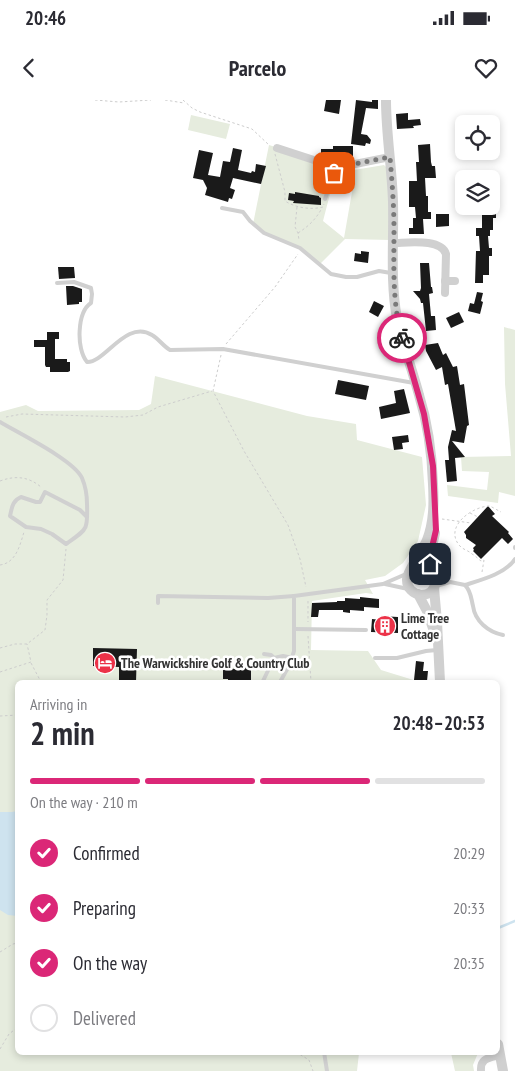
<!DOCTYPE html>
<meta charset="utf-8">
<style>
:root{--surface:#fff;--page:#f7f7f7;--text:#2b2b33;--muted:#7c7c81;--line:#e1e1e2;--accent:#db2777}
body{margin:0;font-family:"PT Sans Narrow",sans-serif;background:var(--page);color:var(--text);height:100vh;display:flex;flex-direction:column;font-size:19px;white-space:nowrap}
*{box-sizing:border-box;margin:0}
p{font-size:16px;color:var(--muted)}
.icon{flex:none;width:28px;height:28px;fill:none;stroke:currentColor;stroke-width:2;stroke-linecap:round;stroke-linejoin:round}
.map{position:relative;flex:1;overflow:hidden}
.panel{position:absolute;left:15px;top:580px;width:485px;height:375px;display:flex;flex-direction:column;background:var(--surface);border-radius:8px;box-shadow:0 2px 8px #0003}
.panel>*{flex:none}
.controls{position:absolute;left:455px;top:15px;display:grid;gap:10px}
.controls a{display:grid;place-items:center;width:45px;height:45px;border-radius:8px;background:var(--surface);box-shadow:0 2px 8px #0003;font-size:25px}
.pin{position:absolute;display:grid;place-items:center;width:42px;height:42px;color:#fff;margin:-21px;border-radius:10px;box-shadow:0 2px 8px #0006}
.courier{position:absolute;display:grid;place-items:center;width:50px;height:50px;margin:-25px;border:4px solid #db2777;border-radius:50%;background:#fff;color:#222;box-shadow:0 1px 6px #0007}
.headline em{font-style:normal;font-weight:700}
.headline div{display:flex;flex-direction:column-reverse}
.headline{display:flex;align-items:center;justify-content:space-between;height:85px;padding:0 15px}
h1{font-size:32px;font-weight:700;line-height:38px}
.bar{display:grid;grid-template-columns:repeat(4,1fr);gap:8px 5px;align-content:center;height:60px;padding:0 15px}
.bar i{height:6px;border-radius:4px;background:var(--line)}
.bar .active{background:var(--accent)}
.bar p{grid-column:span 4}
ol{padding:0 15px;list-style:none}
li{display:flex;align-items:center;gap:15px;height:55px}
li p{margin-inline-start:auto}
li .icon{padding:5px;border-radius:50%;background:var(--accent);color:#fff;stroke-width:4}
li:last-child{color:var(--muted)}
li i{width:28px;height:28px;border:2px solid var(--line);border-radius:50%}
.status{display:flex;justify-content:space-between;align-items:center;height:35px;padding:0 25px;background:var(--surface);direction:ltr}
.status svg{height:14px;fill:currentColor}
header{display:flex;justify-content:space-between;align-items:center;height:65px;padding:0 15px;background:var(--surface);font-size:22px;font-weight:700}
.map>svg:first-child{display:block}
</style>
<div class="status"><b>20:46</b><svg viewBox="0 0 49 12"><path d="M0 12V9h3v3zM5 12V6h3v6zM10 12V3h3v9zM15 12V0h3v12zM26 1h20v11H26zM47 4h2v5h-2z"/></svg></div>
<header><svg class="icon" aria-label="back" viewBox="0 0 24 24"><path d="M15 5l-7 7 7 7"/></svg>Parcelo<svg class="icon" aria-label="heart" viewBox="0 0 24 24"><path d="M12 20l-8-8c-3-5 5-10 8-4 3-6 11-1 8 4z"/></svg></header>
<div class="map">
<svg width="515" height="971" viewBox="0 0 515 971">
<rect width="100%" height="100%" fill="#fff"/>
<g fill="#e6ecde">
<path d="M191,15L230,24L226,39L188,30Z"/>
<path d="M269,45L340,67L330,94L323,121L344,138L352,92L354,70L384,65L388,69L391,140L345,139L319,165L296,146L264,133L253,124Z"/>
<path d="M504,227L515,230V396L499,392L498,403L448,396L447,385L487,390L489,372L462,371L461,357L511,356L505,284Z"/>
<path d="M155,276L307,316L356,324L357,340L422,357L426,405L418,441L403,463L385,476L365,480L373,494L366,493L312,501L311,550L368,551L381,570L420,582H18V952L359,953L357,971H0V312L26,305L38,311L139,310L151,304Z"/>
<path d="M451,953H478L473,965L474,971H455Z"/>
</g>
<path fill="#cee3ef" d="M17,711L18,816L8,815L0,810V712H12Z"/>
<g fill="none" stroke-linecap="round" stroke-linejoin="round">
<path stroke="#cee3ef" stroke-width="2.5" d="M498,828L515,821"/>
</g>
<g fill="#1a1a1a">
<path d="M326,0H341L339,14L324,11Z"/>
<path d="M356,0L372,2V0H378V9L366,8L361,34L367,35L371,40L370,44L366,43L365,46L351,44Z"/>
<path d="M408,13V20L420,19L421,25L413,26L414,28L397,29L396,14Z"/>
<path d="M430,44L431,62L432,66H435L436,78H425L426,96H428V112H431V119H423L424,134H409V128H413V118H416L415,107H409V81H417L416,62H419L418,45Z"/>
<path d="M333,46H353V56H321V49H333Z"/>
<path d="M233,48L242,50L238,70L251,73L252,71L255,72L256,64L266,66L261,84L233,78L230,88L235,90L232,99L229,98L228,102L205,95L207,88L203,80L193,78L199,50L213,53L208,75L220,77L223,61L230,62Z"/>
<path d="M295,92L319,96V97L321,98V105L293,103L294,101L288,100L289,93L295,94Z"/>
<path d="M486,106H496V118H493V130H490V136H488L489,148H492V156H489V175H483V183H475L476,151H480L479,136H476V128H482V108Z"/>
<path d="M436,114H449V126L436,127Z"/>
<path d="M361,151L369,152L368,163L354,161L355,153L361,154Z"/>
<path d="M420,163H429L431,187H432L433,193L429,194L431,216H435L436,230L426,231L423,203H421L420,199L413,191H420L421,188Z"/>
<path d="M58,167H74L75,178L59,179Z"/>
<path d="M66,186H73L82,189V202H79V204L67,205Z"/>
<path d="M477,192L483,193L481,201L483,202L480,214L468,211L470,203L474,204Z"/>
<path d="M374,201L384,206L378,217L369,212Z"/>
<path d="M459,212L464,222L451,228L446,218Z"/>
<path d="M47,232H59V239H55V259H67V262H70V271L68,272H50V267H46L45,265V247H34V240H47Z"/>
<path d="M438,243L443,255L446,253L453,267L457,266L460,285L464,284L465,292L469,325L467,326L464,343L452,341L465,357L455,358L457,381L447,382L445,360H449L448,347L452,330L456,331L448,284L445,285L442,267L436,270L426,251L425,245Z"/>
<path d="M338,280L369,286L366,300L335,294Z"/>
<path d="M404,289L410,313L381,319L379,307L396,303L394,291Z"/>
<path d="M408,335L409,342L402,343L403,349L394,350L392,337Z"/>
<path d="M488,406L495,414L492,416L509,432L508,433L513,439L508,444L502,438L481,459L473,451L474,450L473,448L476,445L466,438V435L464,432Z"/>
<path d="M360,497L379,499V508L364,507V511L350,510V513L343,512V510H319L318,517H311L312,503L337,502V501H345V498L360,499Z"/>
<path d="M381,516L398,517V533L371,532L372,519L381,520Z"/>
<path d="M93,548L137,549L136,582H119V567L93,566Z"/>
<path d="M416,561L424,562L423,571H428L427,581L414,580Z"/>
<path d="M237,566H249V569H251V582H228V579H223V568L237,569Z"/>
</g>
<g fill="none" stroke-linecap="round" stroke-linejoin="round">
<g stroke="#cdcdcd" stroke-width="1" stroke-dasharray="2.5 2.5" stroke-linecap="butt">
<path d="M95,0L119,2L151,0"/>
<path d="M165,0L184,3"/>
<path d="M183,0L192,8L200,12L252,29L269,45"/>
<path d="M275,54L285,92V101C296,108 311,110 323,107L324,104"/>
<path d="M297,107L295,127L298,133L299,140"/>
<path d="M298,133C309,126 316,119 322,108"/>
<path d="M226,244L275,187L298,154"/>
<path d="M221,255L213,291L244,351L288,425L300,459L306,487"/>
<path d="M6,317L22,314L125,317L143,315L158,307L212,291"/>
<path d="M0,381C16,375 29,377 41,387"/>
<path d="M470,413L478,417"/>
<path d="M442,419L471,423"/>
<path d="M0,465C16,463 20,445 24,432"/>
<path d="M482,472L484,460L481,461C478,459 476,456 472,454C468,450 463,450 459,445C444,426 473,406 490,406L501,412"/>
<path d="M308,501V522"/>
<path d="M308,536L311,582"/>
<path d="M0,548L15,544H27L45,530L47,515V500L63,480L66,449"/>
<path d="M31,563L41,582"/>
<path d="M0,572L31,562L27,544"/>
<path d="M0,616L18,615"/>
<path d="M0,852L13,844L18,843"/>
<path d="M0,949L9,934L18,927"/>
<path d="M296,952L309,960L313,971"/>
</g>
<g stroke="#d0d0d0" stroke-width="4">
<path d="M325,99L334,73L338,68"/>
<path d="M222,108L243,112L250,121L264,133L300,148L331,174L346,177H357L379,171L391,173"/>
<path d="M57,183L74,182L91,188L92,194L91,203C77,212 76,249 87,262C105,263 126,219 152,235C159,239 163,246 170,250L223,249L414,283"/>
<path d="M0,322C18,333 74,360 82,378C85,385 87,396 87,404C88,431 87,429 66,444L52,434L41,429L26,427L10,416C12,408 12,401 21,397L36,402H40L45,392L80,410L87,417"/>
<path d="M515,447V448"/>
<path d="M436,474L449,482"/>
<path d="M385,484L408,489"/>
<path d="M465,485C481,480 505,474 515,459"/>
<path d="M436,486L450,482L465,485C471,491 471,498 473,506C475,521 488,532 503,535"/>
<path d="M158,503V496L268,498L294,496"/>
<path d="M295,529L366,530"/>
<path d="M264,554L271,555L274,558"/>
<path d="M375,558H397L426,551L437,550"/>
<path d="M263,581L274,558L283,556L293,558"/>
<path d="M280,582L290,564L294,551V496L383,484L406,474"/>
<path d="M324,952L327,971"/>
</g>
<g stroke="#d0d0d0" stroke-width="8">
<path d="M277,48L320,62L340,67L390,57"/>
<path d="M393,143C407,143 441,138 446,154L445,193"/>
<path d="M445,181H455"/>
<path d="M481,971C480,958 489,958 500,955"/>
</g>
<g stroke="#d0d0d0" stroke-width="10">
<path d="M386,0C386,34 392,68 393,102C394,141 390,180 397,219C403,245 412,269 419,295C428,324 432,354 433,384C434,403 434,422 427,440C423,450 406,473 407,480C407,488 413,494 421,495C440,495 440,469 423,465L412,468"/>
<path d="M430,468V456L435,433"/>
<path d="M434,488L437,522L440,582"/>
<path d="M418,494L427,511L434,531"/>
<path d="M498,944L503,971"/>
</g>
</g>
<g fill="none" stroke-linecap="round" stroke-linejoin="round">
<path stroke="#7a7a7a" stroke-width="5" stroke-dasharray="0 9" d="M334,73L340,67L390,57C392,81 394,106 394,130C394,167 392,202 402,238"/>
<path stroke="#db2777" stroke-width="6" d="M402,238L424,314L433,366L436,430L430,456V464"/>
</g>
<defs>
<g id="building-disc" transform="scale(1.125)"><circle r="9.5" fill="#ec3248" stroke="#fff"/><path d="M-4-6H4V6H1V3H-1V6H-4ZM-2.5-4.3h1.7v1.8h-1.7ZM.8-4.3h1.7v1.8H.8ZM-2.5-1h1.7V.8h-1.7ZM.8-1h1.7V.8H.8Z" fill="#fff"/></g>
<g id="hotel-disc" transform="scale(1.125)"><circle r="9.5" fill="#ec3248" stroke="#fff"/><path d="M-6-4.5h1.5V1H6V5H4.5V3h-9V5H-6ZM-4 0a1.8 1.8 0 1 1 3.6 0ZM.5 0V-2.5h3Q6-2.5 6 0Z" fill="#fff"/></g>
</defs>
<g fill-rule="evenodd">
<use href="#building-disc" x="385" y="526"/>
<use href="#hotel-disc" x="105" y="563"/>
</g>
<g text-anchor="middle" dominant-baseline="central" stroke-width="5" stroke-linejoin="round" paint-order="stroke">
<g font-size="14" font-weight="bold" fill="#333" stroke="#fff" text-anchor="start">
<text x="401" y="518">Lime Tree<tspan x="401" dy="16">Cottage</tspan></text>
<text x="121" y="563">The Warwickshire Golf &amp; Country Club</text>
</g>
</g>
</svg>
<div class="controls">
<a><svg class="icon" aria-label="locate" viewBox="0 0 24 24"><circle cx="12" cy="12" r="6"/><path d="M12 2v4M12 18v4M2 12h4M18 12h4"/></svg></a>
<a><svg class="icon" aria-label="layers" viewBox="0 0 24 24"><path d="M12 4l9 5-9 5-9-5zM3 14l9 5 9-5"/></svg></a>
</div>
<div class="pin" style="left:334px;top:73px;background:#ea580c"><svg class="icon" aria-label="bag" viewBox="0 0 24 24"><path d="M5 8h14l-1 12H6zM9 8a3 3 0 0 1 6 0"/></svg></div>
<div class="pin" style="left:430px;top:464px;background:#1f2937"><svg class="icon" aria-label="home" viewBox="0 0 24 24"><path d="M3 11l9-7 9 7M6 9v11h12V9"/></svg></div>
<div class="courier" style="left:402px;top:238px"><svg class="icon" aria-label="bike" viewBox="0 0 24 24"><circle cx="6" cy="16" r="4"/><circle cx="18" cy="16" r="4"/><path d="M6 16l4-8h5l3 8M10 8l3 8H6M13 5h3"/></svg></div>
<section class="panel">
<div class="headline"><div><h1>2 min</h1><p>Arriving in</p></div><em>20:48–20:53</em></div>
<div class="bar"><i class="active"></i><i class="active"></i><i class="active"></i><i></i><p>On the way · 210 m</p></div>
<ol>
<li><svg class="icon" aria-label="check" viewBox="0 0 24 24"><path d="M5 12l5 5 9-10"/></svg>Confirmed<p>20:29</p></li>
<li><svg class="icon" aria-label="check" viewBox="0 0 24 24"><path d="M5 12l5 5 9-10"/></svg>Preparing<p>20:33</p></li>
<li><svg class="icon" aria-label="check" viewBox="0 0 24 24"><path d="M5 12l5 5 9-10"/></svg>On the way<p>20:35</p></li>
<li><i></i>Delivered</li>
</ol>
</section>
</div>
